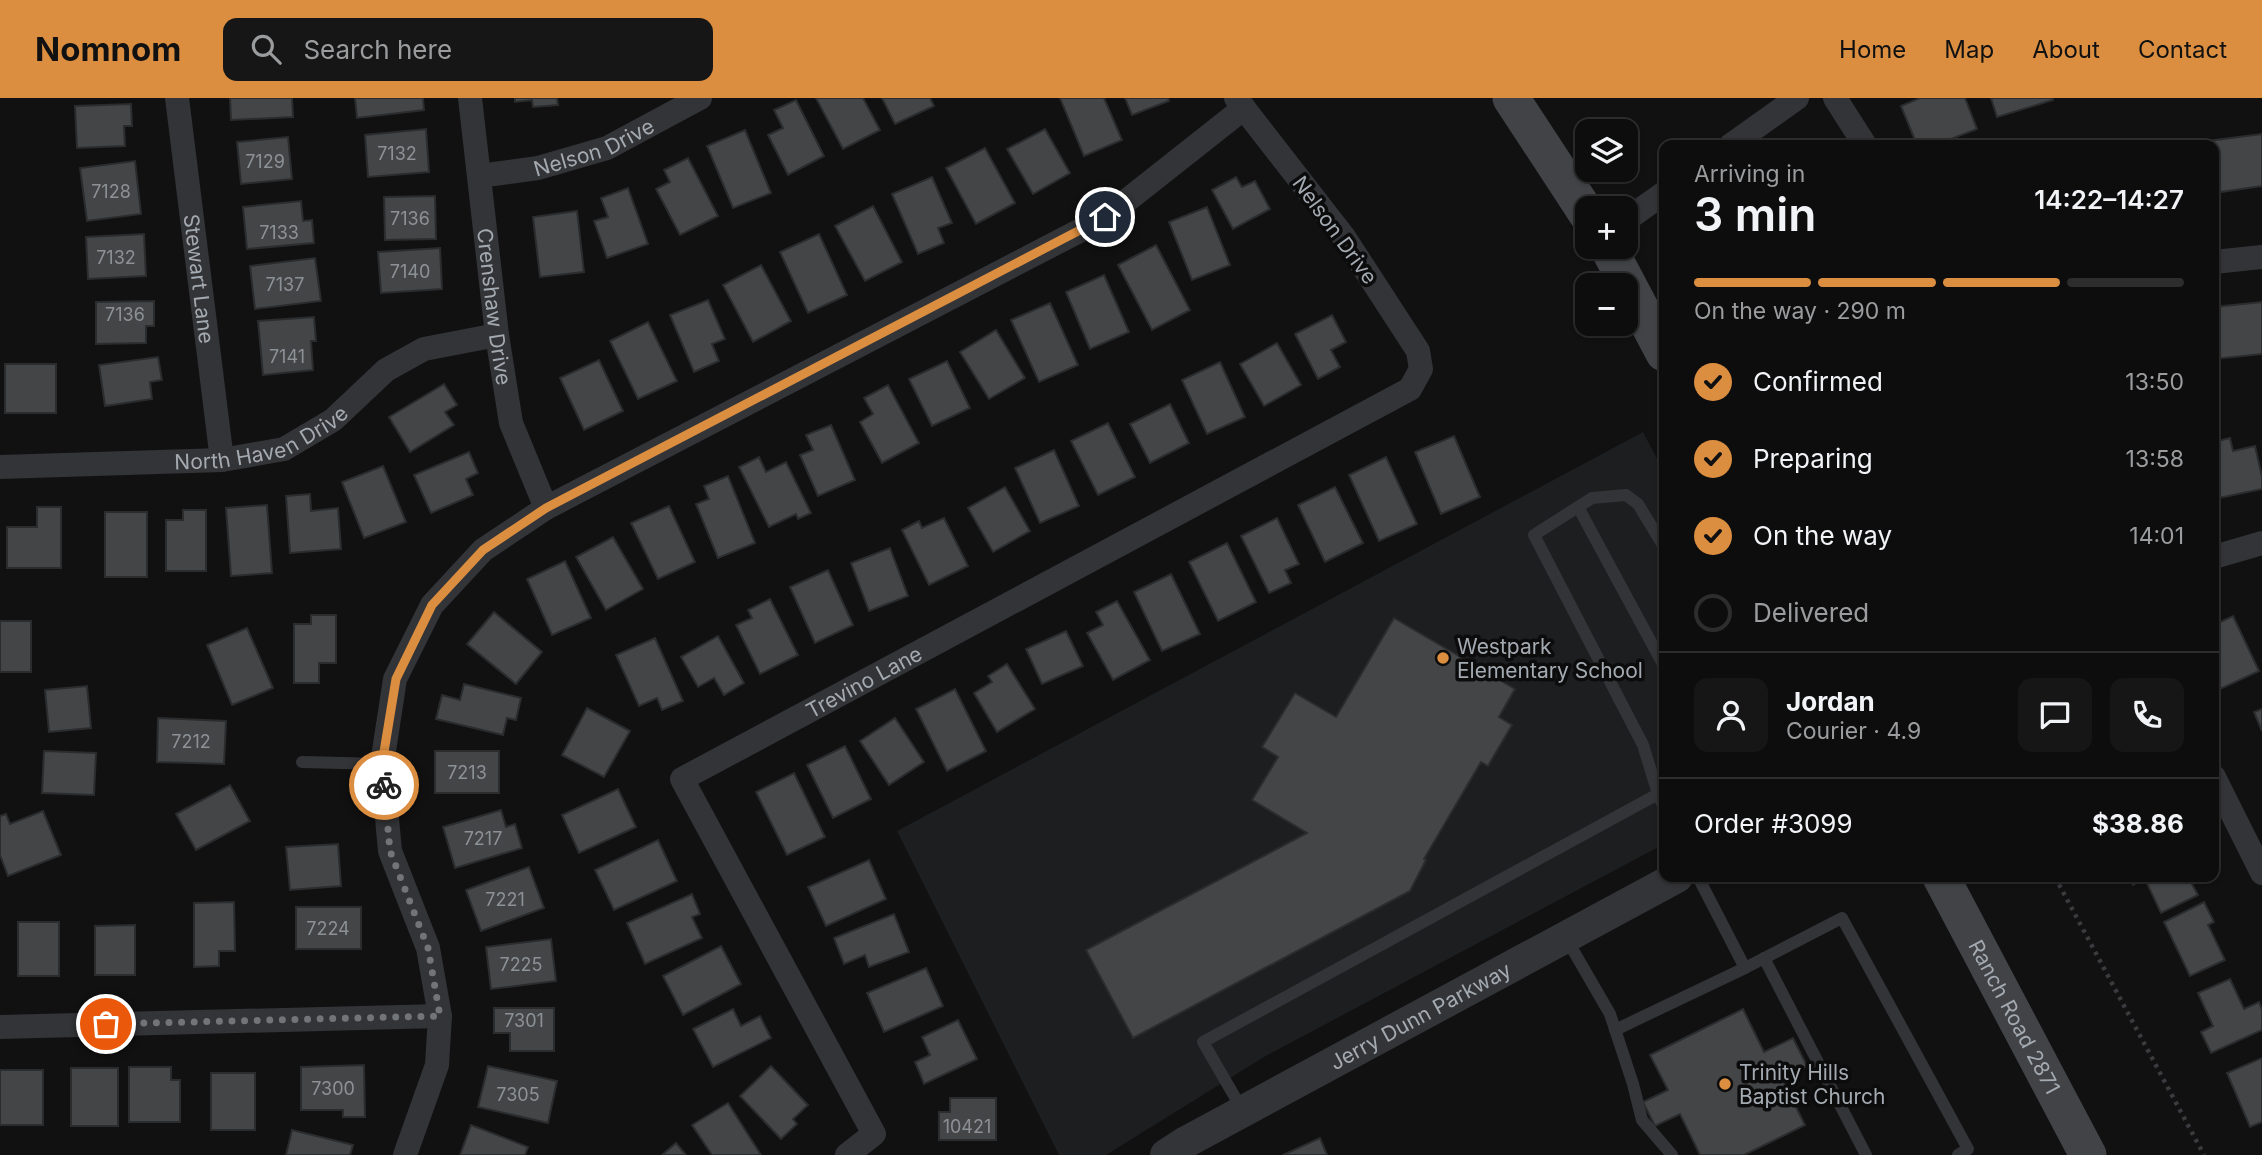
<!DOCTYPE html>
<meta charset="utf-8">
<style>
:root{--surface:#0d0d0e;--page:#161617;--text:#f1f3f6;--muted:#9a9c9e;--line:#2d2d2e;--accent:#dc8e40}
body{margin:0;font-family:Inter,sans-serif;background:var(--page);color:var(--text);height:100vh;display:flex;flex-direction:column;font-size:26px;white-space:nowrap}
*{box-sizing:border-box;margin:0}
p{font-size:23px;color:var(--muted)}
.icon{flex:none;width:38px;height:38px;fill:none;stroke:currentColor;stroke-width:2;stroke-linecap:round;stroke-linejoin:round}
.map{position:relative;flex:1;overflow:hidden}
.panel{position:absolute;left:1659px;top:42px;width:560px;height:742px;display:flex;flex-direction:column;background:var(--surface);border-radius:14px;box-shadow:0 2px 5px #0004,0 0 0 2px var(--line)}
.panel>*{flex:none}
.fabs{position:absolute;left:1575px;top:21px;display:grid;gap:14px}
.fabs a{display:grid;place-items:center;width:63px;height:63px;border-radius:14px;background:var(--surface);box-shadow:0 2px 5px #0004,0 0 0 2px var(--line);font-size:35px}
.pin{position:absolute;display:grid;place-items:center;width:60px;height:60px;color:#fff;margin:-30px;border:4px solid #fff;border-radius:50%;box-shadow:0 2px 7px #0007}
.courier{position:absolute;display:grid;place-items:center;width:70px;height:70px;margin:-35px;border:5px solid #dc8e40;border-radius:50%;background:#fff;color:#222;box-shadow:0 2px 9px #0007}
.summary em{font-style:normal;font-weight:600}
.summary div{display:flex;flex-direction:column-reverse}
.summary{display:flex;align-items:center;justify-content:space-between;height:119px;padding:0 35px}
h1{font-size:46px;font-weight:600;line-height:52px}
.bar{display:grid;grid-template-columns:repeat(4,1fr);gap:10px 7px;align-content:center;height:84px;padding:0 35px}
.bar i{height:9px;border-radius:5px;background:var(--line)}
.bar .on{background:var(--accent)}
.bar p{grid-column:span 4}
.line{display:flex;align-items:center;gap:18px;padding:0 35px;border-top:2px solid var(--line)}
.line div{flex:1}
.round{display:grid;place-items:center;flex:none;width:74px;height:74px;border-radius:14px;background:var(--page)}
ol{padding:0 35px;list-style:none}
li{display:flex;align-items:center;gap:21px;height:77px}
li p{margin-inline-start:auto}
li .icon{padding:7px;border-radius:50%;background:var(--accent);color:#111;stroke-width:4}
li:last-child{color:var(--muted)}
li i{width:38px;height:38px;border:4px solid var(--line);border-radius:50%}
header{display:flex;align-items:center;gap:42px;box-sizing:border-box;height:98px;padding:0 35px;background:var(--accent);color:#111}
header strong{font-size:33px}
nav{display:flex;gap:38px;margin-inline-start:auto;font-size:24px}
.search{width:490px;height:63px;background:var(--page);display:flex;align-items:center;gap:18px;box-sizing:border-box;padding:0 24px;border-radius:14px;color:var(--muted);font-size:26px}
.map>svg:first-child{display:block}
</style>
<header>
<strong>Nomnom</strong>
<div class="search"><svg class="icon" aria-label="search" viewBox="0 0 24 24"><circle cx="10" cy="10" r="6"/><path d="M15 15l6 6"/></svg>Search here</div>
<nav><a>Home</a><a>Map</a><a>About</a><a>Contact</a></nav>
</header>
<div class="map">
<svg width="2262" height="1057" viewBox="0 0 2262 1057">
<rect width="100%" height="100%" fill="#111112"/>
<path fill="#1d1e1f" d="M1643,334L1664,374V746L1264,959L1106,1057H1059L897,733Z"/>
<g fill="#434547" stroke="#2b2c2e" stroke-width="2">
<path d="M230,0H292L293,19L231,22Z"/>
<path d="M355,0H423L424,12L357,20Z"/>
<path d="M515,0H557L558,7L533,9L532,2L515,4Z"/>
<path d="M816,0H863L880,32L843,51Z"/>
<path d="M882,0H930L934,8L895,26Z"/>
<path d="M1060,0H1104L1122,42L1084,58Z"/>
<path d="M1125,0H1168L1169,3L1132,17Z"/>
<path d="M1920,0H1965L1977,31L1948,42L1950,47H1917L1901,8Z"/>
<path d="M1991,0H2052L2053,2L1997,19Z"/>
<path d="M796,2L824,58L788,77L768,37L783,30L774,12Z"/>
<path d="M131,6L132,28H124L125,48L77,50L75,8Z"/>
<path d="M426,31L429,74L368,79L365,37Z"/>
<path d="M1045,31L1070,75L1033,96L1007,51Z"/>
<path d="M745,32L771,95L733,110L707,48Z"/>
<path d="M2262,36V88L2214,95V47H2200V44Z"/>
<path d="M288,39L292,81L241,86L237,44Z"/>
<path d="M985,50L1015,105L976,126L946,70Z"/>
<path d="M688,60L718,118L680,137L656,91L670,84L664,72Z"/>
<path d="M135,63L141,116L87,123L80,70Z"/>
<path d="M932,79L952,125L938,130L944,145L918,156L892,96Z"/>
<path d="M1236,79L1242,89L1255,83L1270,111L1233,131L1212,92Z"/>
<path d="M628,90L648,146L607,160L594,123L608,119L601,100Z"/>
<path d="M435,98L436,141L385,142L384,99Z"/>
<path d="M301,103L303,123L312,122L314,145L247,151L243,109Z"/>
<path d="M873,108L902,164L865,183L835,128Z"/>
<path d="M1207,109L1230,167L1192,182L1169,124Z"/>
<path d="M577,113L584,174L540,179L533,119Z"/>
<path d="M144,136L146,178L88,181L86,139Z"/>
<path d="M819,136L847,197L808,215L780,154Z"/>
<path d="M1156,147L1190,212L1152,232L1118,167Z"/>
<path d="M440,150L442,191L381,195L378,154Z"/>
<path d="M315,160L321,203L255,211L250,168Z"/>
<path d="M761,167L791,223L753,244L723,187Z"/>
<path d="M1104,177L1129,234L1090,251L1066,194Z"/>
<path d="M708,202L725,241L712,246L719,263L694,274L670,217Z"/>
<path d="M154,203V228H146V245L96,246V204Z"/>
<path d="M2262,204V256L2214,261V209Z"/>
<path d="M1050,205L1078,267L1039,284L1011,222Z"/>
<path d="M1332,217L1346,244L1331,252L1340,269L1318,281L1295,236Z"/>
<path d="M314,219L316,243H311L313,272L263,277L258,223Z"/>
<path d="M648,224L677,283L638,301L610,243Z"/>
<path d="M996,232L1025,280L989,301L960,254Z"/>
<path d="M1277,245L1301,287L1264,308L1240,266Z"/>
<path d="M158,259L162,282L150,284L152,301L105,308L99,267Z"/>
<path d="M599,262L623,313L584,332L560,280Z"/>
<path d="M947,263L970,310L932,328L909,281Z"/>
<path d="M1220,264L1245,319L1207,336L1182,282Z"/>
<rect x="5" y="266" width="51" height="49"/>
<path d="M444,286L457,307L445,314L454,327L410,354L389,319Z"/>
<path d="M888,287L919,345L882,365L860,324L873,316L864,300Z"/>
<path d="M1170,306L1189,345L1150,365L1130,326Z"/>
<path d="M1108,325L1135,379L1098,397L1071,343Z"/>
<path d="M831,327L855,382L818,398L800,357L813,352L806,337Z"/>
<path d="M1454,338L1480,399L1441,416L1415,354Z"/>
<path d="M2230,340L2233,353L2255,348L2262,379V391L2214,401V344Z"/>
<path d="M1054,352L1079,408L1040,425L1015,370Z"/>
<path d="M469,354L478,375L466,381L473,397L431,415L414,377Z"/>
<path d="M759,359L766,374L786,364L811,415L798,421L796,416L769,429L739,369Z"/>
<path d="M1386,359L1417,426L1379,443L1349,377Z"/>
<path d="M383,368L406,424L364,440L342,384Z"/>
<path d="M728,378L755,445L718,460L696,406L709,401L704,388Z"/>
<path d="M1005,389L1030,433L993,454L968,410Z"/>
<path d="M1335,389L1363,445L1325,464L1298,407Z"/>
<path d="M310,396L311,413L338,410L341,451L290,455L286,398Z"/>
<path d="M267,407L272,475L231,478L226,410Z"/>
<path d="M669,408L695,464L658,481L631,425Z"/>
<path d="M37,409H61V470H7V429H37Z"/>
<path d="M183,412H206V473H166V422H183Z"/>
<rect x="105" y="414" width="42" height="65"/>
<path d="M944,420L968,468L929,487L902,432L919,423L922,430Z"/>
<path d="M1277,420L1299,466L1285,472L1291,485L1269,495L1241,438Z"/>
<path d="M613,439L643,491L606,512L576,459Z"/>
<path d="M1227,445L1256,504L1218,523L1189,464Z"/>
<path d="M890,450L908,498L869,513L851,465Z"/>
<path d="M565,463L591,520L552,537L527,481Z"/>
<path d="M828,472L853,527L815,545L790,489Z"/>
<path d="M1171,476L1200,536L1162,553L1134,494Z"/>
<path d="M770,501L798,557L760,576L736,527L752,520L748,512Z"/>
<path d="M1117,503L1150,562L1113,582L1087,535L1103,527L1096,514Z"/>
<path d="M494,514L542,554L516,586L467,546Z"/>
<path d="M311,517H336V565H319V585H294V526H311Z"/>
<path d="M2233,518L2259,573L2218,592L2214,582V527Z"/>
<path d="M1394,520L1515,591L1499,619L1512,627L1488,668L1481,664L1424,761L1426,762L1410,793L1133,940L1086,852L1307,735L1252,702L1278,659L1262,649L1295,595L1336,619Z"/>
<rect x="0" y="523" width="31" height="51"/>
<path d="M247,530L273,590L232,607L207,547Z"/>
<path d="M1066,533L1083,568L1042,586L1026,551Z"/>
<path d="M718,538L744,585L724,597L714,580L698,589L681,559Z"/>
<path d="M655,540L683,603L662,612L657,600L639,608L616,557Z"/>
<path d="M1007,566L1035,611L997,634L974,595L992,584L988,578Z"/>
<path d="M464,586L521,600L516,622L507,620L503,637L436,621L442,597L460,602Z"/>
<path d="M87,588L91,630L49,634L45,592Z"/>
<path d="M955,591L986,653L947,673L916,611Z"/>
<path d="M587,610L630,633L604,679L562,657Z"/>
<path d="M2262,611V633L2254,614Z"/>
<path d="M158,620L226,623L224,666L157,664Z"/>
<path d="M895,620L924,664L889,687L860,643Z"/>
<path d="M845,648L871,701L833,720L807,667Z"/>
<path d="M44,653L96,655L94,697L42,695Z"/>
<rect x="435" y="653" width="64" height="42"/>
<path d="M794,675L825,739L787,757L756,694Z"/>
<path d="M230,687L250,723L196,752L176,716Z"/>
<path d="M618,691L636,729L579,755L562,717Z"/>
<path d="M501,712L506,729L515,726L522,750L455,770L443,729Z"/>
<path d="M43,713L61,757L8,778L0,757V718L6,716L10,726Z"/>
<path d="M658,742L677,783L614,812L595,772Z"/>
<path d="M338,746L341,788L290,792L286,749Z"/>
<path d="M869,762L886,801L826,828L808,789Z"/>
<path d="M529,769L544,810L481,833L466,792Z"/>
<path d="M2129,779H2188L2198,797L2161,815L2145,781L2133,787Z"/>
<path d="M692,796L700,816L692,819L702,840L645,866L627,825Z"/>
<path d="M234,804L235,853H219V868L194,869V805Z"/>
<path d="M2204,804L2214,824L2208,827L2225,862L2190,878L2164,824Z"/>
<rect x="296" y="809" width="65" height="42"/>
<path d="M894,816L909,854L869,869L865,857L844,866L834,840Z"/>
<rect x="18" y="824" width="41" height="54"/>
<path d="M135,827V877H95V828Z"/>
<path d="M551,841L556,883L491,891L486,849Z"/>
<path d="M721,848L741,886L683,917L663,878Z"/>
<path d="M926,870L943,908L884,934L867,895Z"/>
<path d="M2230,881L2244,911L2259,904L2262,912V932L2211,955L2201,934L2213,928L2198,895Z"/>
<path d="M494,910H554V953H510V935H494Z"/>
<path d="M733,911L741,928L760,918L771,940L713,969L693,931Z"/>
<path d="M1743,911L1764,954L1793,940L1807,968L1782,981L1805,1027L1744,1057H1700L1680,1016L1655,1028L1643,1004L1668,992L1650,957Z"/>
<path d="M958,922L977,961L924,986L915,964L930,957L922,939Z"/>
<path d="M2262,960V1024L2250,1029L2227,975Z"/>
<path d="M364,967L365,1019H343V1012H301V969Z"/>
<path d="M488,968L557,983L548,1025L478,1009Z"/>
<path d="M771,968L808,1007L793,1021L797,1026L781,1041L740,998Z"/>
<path d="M129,969H171V982H180V1024H129Z"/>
<rect x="71" y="970" width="47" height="58"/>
<rect x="0" y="972" width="43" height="55"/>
<rect x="211" y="975" width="44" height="57"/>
<path d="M950,1000H996V1042H939V1014H950Z"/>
<path d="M728,1005L761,1057H712L692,1027Z"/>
<path d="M471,1027L528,1049L525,1057H460Z"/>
<path d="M292,1032L353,1047L350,1057H286Z"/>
<path d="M1320,1040L1327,1057H1283Z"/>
<path d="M676,1045L686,1057H662Z"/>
</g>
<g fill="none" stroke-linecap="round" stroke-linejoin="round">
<path stroke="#393b3e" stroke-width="4.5" stroke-dasharray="3.5 5" stroke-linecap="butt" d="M2055,779L2204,1057"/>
<g stroke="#333437" stroke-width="12">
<path d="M1578,409L1664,568"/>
<path d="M302,664L382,666"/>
<path d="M1664,694L1658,696L1643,647L1534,437L1592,400L1626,397L1638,406L1664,449"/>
<path d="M1698,779L1745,870L1842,820L1968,1051L1958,1057"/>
<path d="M1566,840L1610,916L1633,986L1642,1022L1672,1057"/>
<path d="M1764,860L1866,1057"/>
<path d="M1615,932L1745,870"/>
<path d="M1243,1013L1203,944L1658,696L1664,710"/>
</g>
<g stroke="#333437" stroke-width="24">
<path id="s1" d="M177,0L222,362"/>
<path id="s2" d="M470,0L497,237L511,325L546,410"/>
<path d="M1835,0L1865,47"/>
<path d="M1731,47L1797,0"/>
<path id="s3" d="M479,78L538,70L607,50L700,0"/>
<path d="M1626,122L1664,95"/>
<path d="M2214,164L2262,159"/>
<path id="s4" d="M0,369L222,362L284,351L333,322L386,272L424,251L497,237"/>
<path d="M2214,459L2262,445"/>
<path d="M2214,679L2262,775"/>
<path d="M0,929L440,918"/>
<path d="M405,1057L437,967L440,918L428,850L390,753L382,666L395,581L432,507L483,452L546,410L1106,119L1244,10"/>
<path id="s5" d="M847,1057L874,1036L682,681L1410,291L1421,271L1418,253L1344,139L1236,0"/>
</g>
<path stroke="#333437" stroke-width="32" id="s6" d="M1166,1057L1186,1044L1677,779"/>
<g stroke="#414347" stroke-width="37">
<path d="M1511,0L1587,116"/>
<path d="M1608,149L1664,255"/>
<path id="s7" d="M1941,779L2088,1057"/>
</g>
</g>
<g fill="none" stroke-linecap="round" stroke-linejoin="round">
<path stroke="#717479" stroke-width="7" stroke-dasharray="0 12.6" d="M106,926L440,918L428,850L390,753L384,687"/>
<path stroke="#dc8e40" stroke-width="9" d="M384,687L382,666L396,581L432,507L483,452L546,410L1105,119"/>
</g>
<g fill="#dc8e40" stroke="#0c0c0d" stroke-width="2.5">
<circle cx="1443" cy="560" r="7"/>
<circle cx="1725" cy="986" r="7"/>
</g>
<g text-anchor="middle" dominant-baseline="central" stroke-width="7" stroke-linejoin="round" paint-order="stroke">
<g font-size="18" fill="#8c9196">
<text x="397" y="55">7132</text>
<text x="265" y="63">7129</text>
<text x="111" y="93">7128</text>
<text x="410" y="120">7136</text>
<text x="279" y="134">7133</text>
<text x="116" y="159">7132</text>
<text x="410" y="173">7140</text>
<text x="285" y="186">7137</text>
<text x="125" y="216">7136</text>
<text x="287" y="258">7141</text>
<text x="191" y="643">7212</text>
<text x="467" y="674">7213</text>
<text x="483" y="740">7217</text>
<text x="505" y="801">7221</text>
<text x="328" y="830">7224</text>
<text x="521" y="866">7225</text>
<text x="524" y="922">7301</text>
<text x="333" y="990">7300</text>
<text x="518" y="996">7305</text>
<text x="967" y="1028">10421</text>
</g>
<g font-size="21" fill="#a4aab1" stroke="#0c0c0d">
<text stroke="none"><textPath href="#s3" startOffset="119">Nelson Drive</textPath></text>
<text transform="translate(1335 132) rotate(54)">Nelson Drive</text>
<text stroke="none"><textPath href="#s1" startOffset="182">Stewart Lane</textPath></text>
<text stroke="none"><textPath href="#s2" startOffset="210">Crenshaw Drive</textPath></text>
<text stroke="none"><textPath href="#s4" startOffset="266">North Haven Drive</textPath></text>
<text stroke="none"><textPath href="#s5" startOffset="644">Trevino Lane</textPath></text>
<text stroke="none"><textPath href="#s6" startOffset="290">Jerry Dunn Parkway</textPath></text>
<text stroke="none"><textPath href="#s7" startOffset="158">Ranch Road 2871</textPath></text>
</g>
<g font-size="21" fill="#a4aab1" stroke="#0c0c0d" text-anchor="start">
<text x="1457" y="548">Westpark<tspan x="1457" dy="24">Elementary School</tspan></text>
<text x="1739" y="974">Trinity Hills<tspan x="1739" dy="24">Baptist Church</tspan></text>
</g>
</g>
</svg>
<div class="fabs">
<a><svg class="icon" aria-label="layers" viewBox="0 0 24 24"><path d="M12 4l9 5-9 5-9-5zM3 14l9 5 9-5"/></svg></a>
<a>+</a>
<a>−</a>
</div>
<div class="pin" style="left:106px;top:926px;background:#ea580c"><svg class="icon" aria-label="bag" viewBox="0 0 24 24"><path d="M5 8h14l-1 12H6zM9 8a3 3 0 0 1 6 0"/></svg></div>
<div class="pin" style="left:1105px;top:119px;background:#1f2937"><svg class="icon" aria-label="home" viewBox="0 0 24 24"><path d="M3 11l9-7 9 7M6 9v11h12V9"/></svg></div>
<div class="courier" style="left:384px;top:687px"><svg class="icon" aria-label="bike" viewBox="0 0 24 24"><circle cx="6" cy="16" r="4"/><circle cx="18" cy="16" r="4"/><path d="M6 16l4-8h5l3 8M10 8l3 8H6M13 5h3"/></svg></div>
<section class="panel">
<div class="summary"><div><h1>3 min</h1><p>Arriving in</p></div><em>14:22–14:27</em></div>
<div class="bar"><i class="on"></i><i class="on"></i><i class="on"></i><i></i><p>On the way · 290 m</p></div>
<ol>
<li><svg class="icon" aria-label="check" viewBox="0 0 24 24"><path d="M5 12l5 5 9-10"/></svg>Confirmed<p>13:50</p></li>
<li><svg class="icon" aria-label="check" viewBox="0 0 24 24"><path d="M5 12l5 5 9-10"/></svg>Preparing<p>13:58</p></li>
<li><svg class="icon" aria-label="check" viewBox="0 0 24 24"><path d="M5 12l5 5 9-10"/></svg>On the way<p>14:01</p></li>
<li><i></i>Delivered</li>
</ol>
<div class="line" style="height:126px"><a class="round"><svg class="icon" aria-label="person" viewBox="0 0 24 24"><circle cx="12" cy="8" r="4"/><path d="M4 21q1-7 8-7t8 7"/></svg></a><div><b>Jordan</b><p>Courier · 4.9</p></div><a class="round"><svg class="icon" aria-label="chat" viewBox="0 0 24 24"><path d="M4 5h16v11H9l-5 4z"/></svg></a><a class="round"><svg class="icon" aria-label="phone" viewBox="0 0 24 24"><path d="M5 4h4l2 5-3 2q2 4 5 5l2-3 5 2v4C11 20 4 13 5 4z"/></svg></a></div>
<div class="line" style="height:91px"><div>Order #3099</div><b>$38.86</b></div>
</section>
</div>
